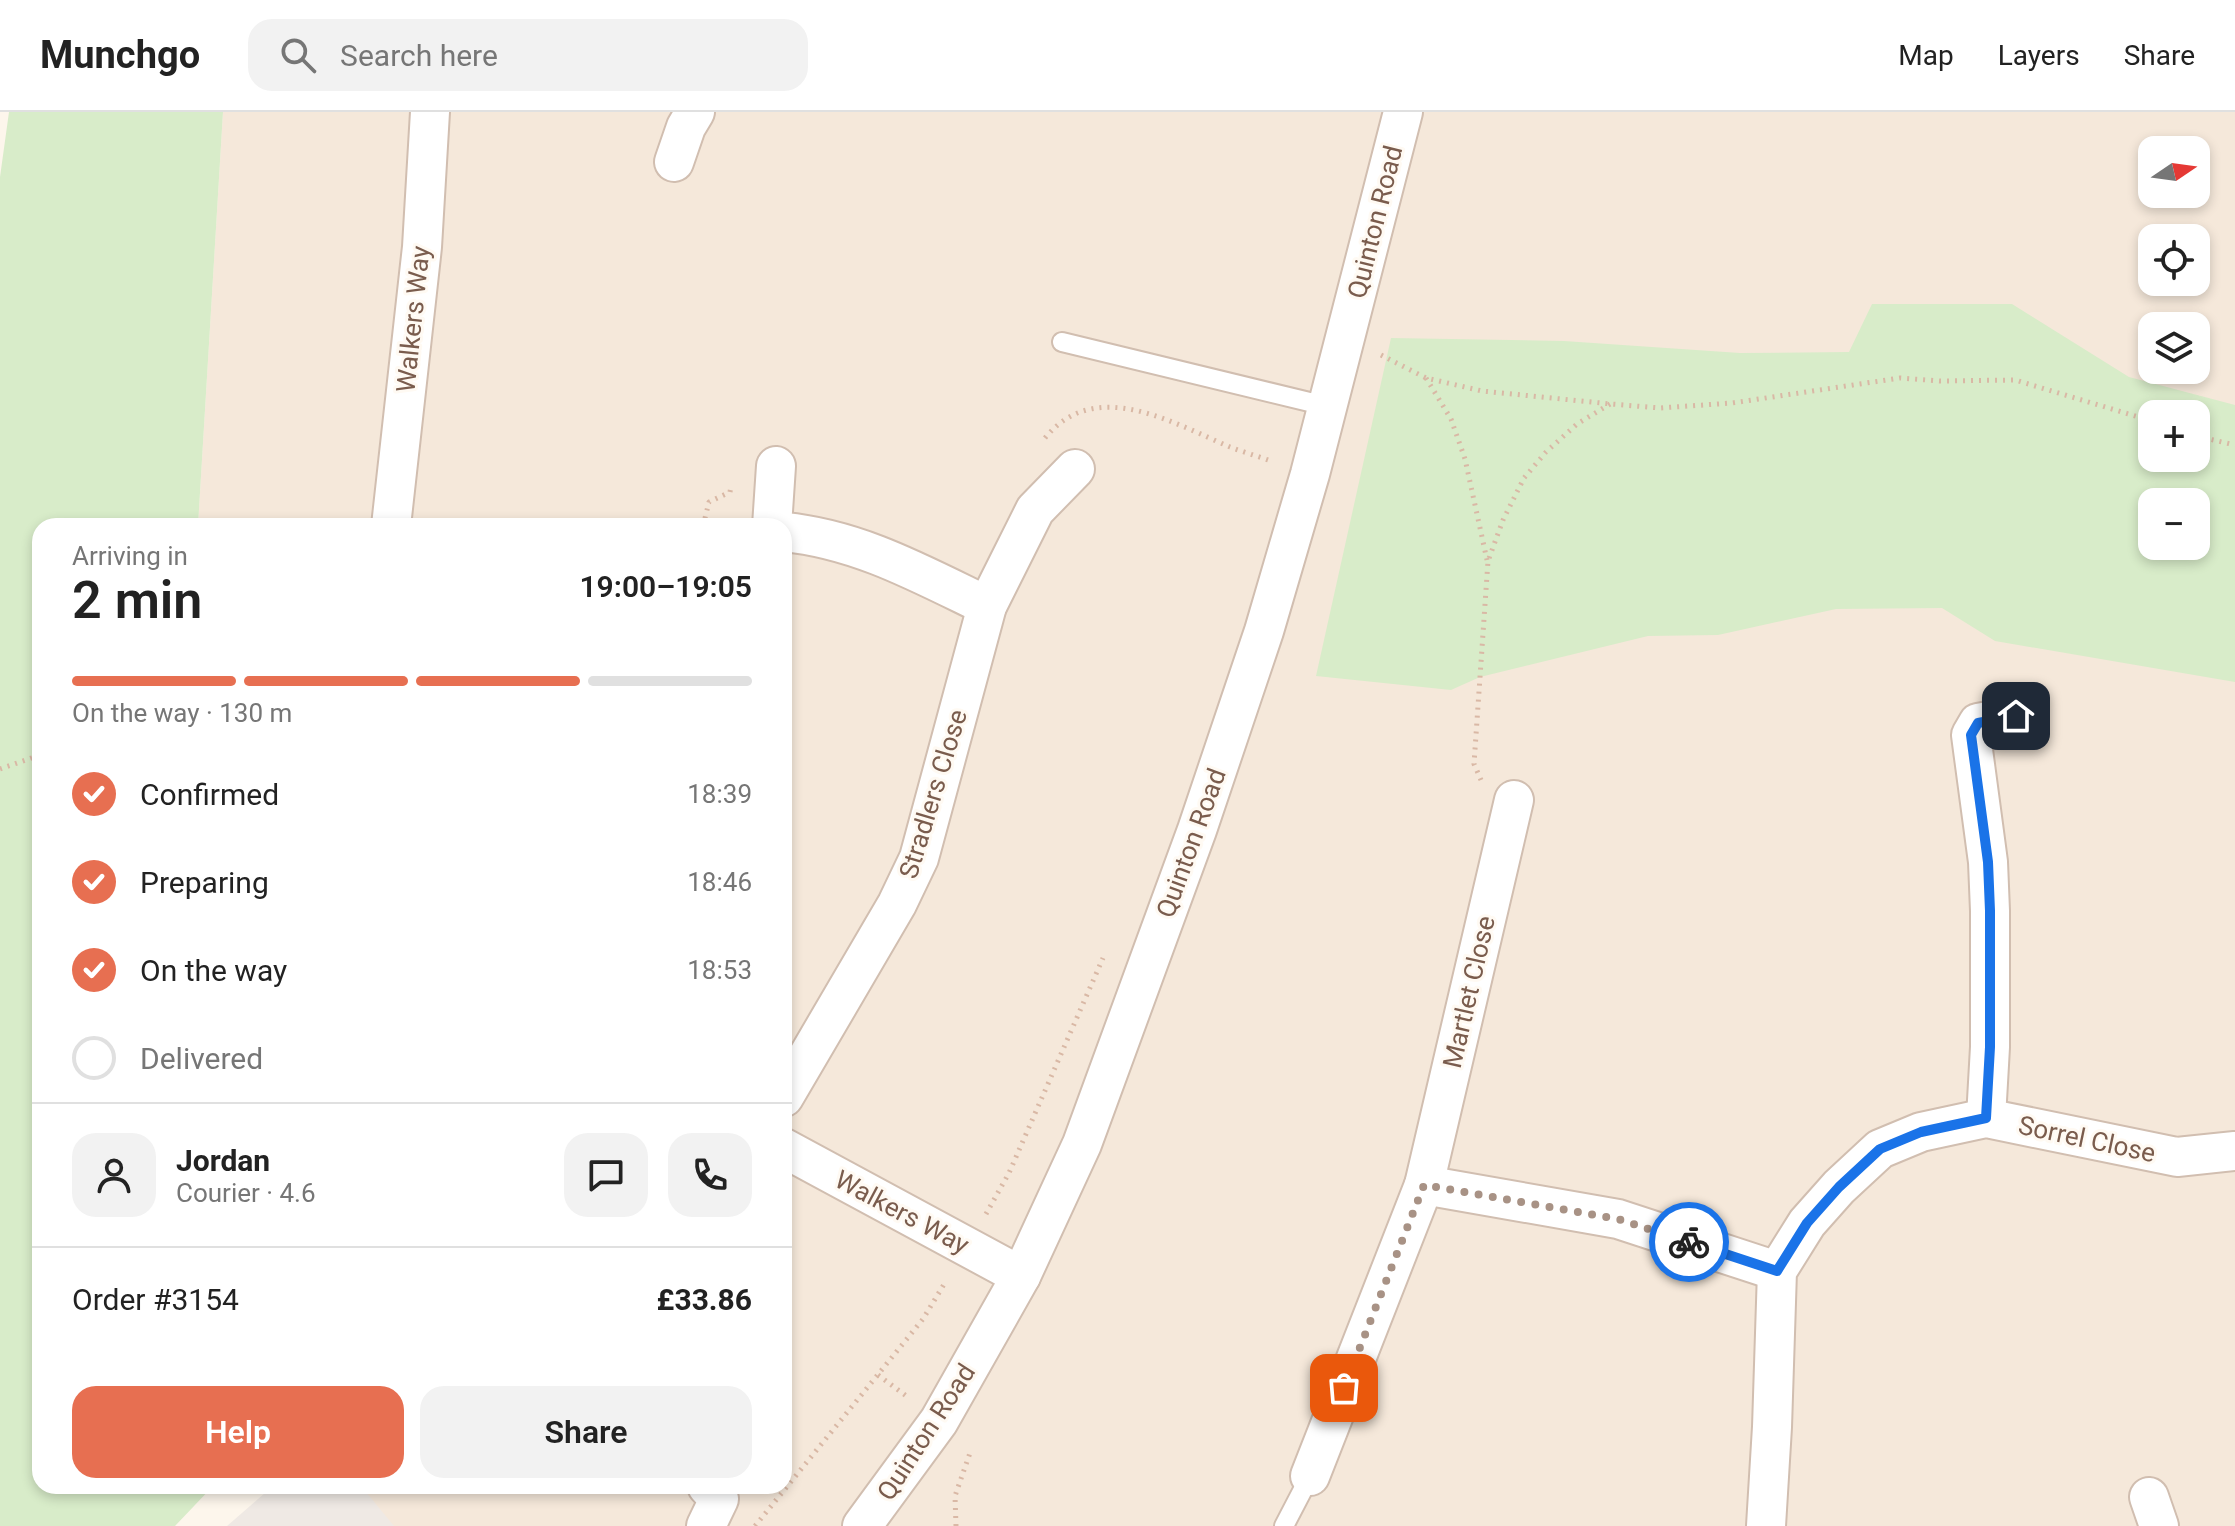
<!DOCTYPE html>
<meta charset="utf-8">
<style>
:root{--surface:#fff;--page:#f2f2f2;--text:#222;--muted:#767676;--line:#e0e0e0;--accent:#e76f51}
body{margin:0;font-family:Roboto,sans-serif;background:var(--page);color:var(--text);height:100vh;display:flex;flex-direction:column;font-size:30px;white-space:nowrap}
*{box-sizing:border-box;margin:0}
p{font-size:26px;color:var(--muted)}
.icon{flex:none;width:44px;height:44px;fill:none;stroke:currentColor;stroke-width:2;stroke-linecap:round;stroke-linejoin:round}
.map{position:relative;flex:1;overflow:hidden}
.sheet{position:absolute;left:32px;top:406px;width:760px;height:976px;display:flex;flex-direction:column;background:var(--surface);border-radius:24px;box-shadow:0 4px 12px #0003}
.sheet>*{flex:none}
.needle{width:52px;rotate:77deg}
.controls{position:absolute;left:2138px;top:24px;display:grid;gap:16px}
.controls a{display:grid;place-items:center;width:72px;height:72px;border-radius:16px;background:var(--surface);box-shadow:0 4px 12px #0003;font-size:40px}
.pin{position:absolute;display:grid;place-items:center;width:68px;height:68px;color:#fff;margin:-34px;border-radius:16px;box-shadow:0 4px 12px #0006}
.courier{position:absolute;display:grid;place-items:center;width:80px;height:80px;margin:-40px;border:6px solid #1a73e8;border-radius:50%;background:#fff;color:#222;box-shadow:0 2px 10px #0007}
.headline em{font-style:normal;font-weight:600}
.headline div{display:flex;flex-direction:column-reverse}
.headline{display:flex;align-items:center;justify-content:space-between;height:136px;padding:0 40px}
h1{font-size:52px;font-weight:600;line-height:60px}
.bar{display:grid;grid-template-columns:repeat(4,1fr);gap:12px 8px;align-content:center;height:96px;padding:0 40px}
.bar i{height:10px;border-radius:6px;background:var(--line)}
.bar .current{background:var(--accent)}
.bar p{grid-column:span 4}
.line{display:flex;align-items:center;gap:20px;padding:0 40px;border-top:2px solid var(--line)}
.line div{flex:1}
.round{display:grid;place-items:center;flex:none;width:84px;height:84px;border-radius:24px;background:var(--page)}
ol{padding:0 40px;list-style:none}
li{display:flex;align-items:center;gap:24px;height:88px}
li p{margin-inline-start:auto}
li .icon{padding:8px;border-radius:50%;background:var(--accent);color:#fff;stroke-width:4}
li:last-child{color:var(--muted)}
li i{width:44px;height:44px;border:4px solid var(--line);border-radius:50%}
.action{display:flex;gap:16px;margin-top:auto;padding:16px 40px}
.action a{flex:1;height:92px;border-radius:24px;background:var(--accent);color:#fff;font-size:32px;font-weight:600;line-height:92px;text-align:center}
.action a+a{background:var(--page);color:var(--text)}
header{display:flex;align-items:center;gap:48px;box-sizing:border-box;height:112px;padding:0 40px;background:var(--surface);border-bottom:2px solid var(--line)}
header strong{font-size:38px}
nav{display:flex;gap:44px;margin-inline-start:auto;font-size:28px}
.search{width:560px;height:72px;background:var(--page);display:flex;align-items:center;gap:20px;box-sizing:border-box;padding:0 28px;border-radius:24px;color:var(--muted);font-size:30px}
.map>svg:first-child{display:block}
</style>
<header>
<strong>Munchgo</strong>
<div class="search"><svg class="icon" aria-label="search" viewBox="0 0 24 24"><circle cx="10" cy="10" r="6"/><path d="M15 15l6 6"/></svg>Search here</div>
<nav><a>Map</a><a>Layers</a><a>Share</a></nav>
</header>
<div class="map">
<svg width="2235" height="1414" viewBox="0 0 2235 1414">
<rect width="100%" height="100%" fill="#fdf6ec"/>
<path fill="#f5e8da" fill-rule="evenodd" d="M223,0H2235V1414H370L328,1374H784V414H198ZM2152,38H2196V82H2152ZM2152,126H2196V170H2152ZM2152,214H2196V258H2152ZM2152,302H2196V346H2152ZM2152,390H2196V434H2152Z"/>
<path fill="#efe9e4" d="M273,1374H361L394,1414H227Z"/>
<g fill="#d8ecc9" fill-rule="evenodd">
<path d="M9,0H223L198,414H40V1374H213L175,1414H0V65Z"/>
<path d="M1872,192H2012L2129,265L2235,293V570L1995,529L1942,496L1836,497L1718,523L1648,524L1480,565L1451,578L1316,564L1391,226L1564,229L1740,241L1849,240ZM2152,302H2196V346H2152ZM2152,390H2196V434H2152Z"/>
</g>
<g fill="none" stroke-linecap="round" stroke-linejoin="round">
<g stroke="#d1beb0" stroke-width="22">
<g id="lane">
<path d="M1062,230L1326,294"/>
<path d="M1284,1414L1310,1364"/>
</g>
</g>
<g stroke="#d1beb0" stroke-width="42">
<g id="street">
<path d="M674,50L686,15L695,0"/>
<path d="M391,414L422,135L430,0"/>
<path d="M772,414L776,354"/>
<path d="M784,420C858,427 921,462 987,494"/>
<path d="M1514,688L1424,1073L1618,1107L1777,1159"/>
<path d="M784,985L897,792L919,746L987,494L1035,398L1075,357"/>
<path d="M1986,1006L1990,935V799L1988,750L1971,623L1978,611L2016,604"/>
<path d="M784,1036L1021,1164"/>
<path d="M1310,1364L1424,1073"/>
<path d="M2149,1385L2159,1414"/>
<path d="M706,1414L719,1387L707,1374"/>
<path d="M862,1414L939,1309L1021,1164L1082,1032L1197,718L1264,519L1310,362L1403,0"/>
<path d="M1766,1414L1772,1315L1777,1159L1807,1111L1839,1075L1880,1037L1921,1020L1986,1006L2177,1045L2235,1039"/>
</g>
</g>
<g stroke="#d9b8a5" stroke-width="5" stroke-dasharray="2 6" stroke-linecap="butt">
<path d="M1381,243L1426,266L1482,279L1611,292L1660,296L1732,291L1900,266L1940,269L2015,268L2152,309"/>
<path d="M1426,266L1451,307L1465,347L1487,448"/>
<path d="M2196,324L2235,333"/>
<path d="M1045,326C1095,264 1173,311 1230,335C1243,340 1257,344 1271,349"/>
<path d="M703,414L709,390L730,380L731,374"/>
<path d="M0,657L40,643"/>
<path d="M1481,668L1474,652L1488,449L1503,408L1524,366L1546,340L1577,312L1610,292"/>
<path d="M986,1102L1009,1061L1103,846"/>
<path d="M878,1263L909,1286"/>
<path d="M755,1414L923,1207L946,1169"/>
<path d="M956,1414L955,1384L971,1338"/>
</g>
<use href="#lane" stroke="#fff" stroke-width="18"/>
<use href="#street" stroke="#fff" stroke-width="38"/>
</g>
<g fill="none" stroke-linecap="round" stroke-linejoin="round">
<path stroke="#a89285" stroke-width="8" stroke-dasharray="0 14.4" d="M1344,1276L1424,1073L1618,1107L1689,1130"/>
<path stroke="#1a73e8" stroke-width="10" d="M1689,1130L1777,1159L1807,1111L1839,1075L1880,1037L1921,1020L1986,1006L1990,935V799L1988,750L1971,623L1978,611L2016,604"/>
</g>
<g text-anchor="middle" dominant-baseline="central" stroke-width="6" stroke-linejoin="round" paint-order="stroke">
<g font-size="26" fill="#7a5c4d" stroke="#fffaf3">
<text transform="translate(1375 110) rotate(-76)">Quinton Road</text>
<text transform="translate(413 207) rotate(-84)">Walkers Way</text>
<text transform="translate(933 682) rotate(-73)">Stradlers Close</text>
<text transform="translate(1191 731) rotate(-70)">Quinton Road</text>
<text transform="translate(1469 880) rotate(-77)">Martlet Close</text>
<text transform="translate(2087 1027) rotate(12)">Sorrel Close</text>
<text transform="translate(902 1100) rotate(28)">Walkers Way</text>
<text transform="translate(926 1320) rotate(-57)">Quinton Road</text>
</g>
</g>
</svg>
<div class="controls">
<a><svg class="needle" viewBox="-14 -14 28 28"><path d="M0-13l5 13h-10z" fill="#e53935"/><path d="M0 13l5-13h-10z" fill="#767676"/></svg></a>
<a><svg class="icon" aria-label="locate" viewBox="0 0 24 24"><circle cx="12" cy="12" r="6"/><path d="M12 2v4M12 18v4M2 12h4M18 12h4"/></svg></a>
<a><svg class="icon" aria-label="layers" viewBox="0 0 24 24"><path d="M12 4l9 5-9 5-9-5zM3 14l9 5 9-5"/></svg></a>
<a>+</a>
<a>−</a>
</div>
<div class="pin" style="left:1344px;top:1276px;background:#ea580c"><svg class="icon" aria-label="bag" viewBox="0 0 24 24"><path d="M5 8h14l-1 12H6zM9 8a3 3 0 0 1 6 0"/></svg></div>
<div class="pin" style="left:2016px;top:604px;background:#1f2937"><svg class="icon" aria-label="home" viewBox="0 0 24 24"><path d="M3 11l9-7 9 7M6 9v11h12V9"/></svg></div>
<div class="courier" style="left:1689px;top:1130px"><svg class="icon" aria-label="bike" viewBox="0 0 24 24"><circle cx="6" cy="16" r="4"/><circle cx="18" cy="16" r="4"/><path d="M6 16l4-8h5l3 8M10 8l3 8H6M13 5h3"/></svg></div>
<section class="sheet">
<div class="headline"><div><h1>2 min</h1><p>Arriving in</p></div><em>19:00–19:05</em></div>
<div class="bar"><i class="current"></i><i class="current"></i><i class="current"></i><i></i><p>On the way · 130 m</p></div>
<ol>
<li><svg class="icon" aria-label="check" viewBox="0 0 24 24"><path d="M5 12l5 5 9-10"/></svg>Confirmed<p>18:39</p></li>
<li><svg class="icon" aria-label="check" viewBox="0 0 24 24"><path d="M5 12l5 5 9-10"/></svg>Preparing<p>18:46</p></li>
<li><svg class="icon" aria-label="check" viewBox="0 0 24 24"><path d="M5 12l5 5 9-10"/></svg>On the way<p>18:53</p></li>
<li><i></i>Delivered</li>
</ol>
<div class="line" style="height:144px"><a class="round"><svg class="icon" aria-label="person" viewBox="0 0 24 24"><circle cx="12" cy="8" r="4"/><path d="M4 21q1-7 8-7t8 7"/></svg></a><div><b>Jordan</b><p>Courier · 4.6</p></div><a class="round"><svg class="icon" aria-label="chat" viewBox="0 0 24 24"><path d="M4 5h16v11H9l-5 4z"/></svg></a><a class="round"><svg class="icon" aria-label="phone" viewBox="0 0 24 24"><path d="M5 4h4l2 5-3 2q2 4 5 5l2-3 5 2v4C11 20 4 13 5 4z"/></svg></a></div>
<div class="line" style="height:104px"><div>Order #3154</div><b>£33.86</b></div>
<div class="action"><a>Help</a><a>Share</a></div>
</section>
</div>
